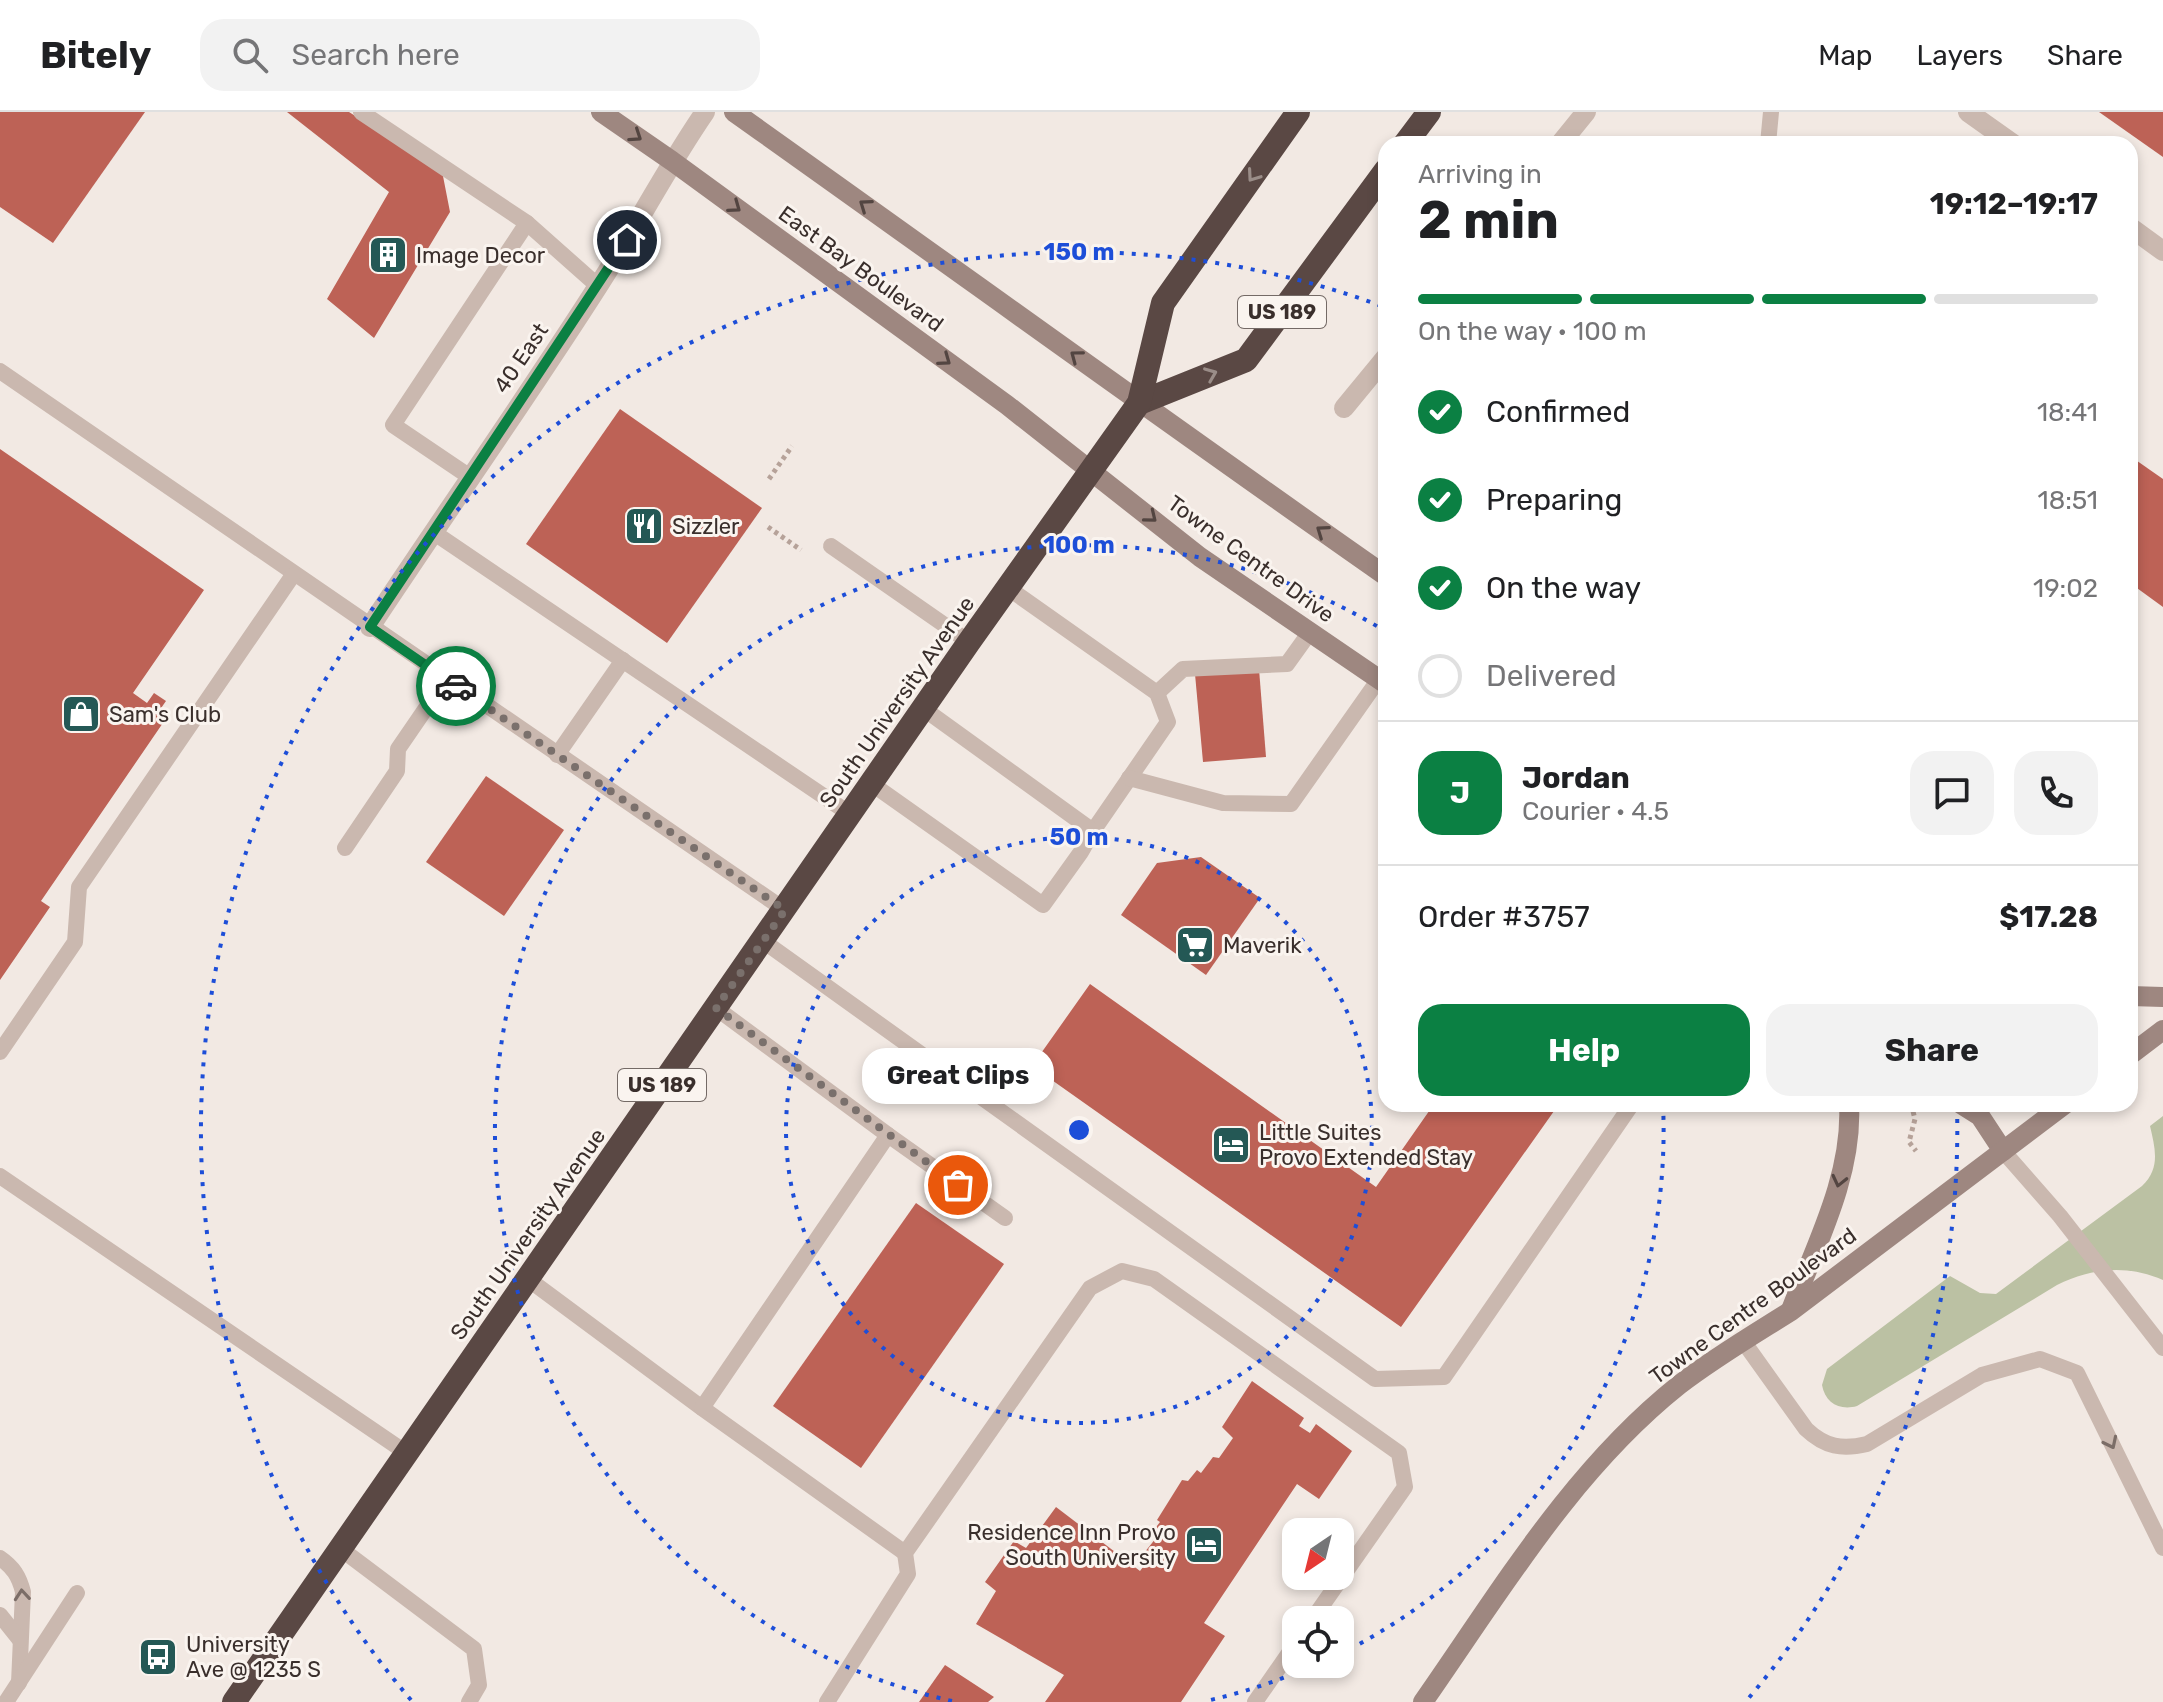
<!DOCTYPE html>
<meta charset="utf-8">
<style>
:root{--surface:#fff;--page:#f2f2f2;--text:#202124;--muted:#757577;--line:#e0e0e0;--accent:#0b8043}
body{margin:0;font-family:Rubik,sans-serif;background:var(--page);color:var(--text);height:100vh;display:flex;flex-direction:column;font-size:30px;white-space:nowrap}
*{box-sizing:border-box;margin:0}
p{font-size:26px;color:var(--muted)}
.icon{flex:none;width:44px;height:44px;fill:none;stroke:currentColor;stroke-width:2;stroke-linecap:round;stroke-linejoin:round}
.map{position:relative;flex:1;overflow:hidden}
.side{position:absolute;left:1378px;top:24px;width:760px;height:976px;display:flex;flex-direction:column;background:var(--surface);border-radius:24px;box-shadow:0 4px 12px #0003}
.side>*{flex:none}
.needle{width:52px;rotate:215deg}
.buttons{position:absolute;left:1282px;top:1406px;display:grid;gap:16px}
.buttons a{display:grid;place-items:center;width:72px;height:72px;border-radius:16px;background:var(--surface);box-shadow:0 4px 12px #0003;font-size:40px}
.pin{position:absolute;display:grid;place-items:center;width:68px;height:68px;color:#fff;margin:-34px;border:4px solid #fff;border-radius:50%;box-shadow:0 2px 8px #0007}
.courier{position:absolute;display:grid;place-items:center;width:80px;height:80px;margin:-40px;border:6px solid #0b8043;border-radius:50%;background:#fff;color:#222;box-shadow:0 2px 10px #0007}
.bubble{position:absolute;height:56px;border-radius:24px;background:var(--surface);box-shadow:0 4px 12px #0003;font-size:26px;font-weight:700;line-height:56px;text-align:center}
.headline em{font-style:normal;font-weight:700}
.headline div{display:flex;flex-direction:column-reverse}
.headline{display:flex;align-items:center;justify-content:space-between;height:136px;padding:0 40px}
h1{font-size:52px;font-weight:700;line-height:60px}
.bar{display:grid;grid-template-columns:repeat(4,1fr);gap:12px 8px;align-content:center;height:96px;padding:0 40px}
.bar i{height:10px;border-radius:6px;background:var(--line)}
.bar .on{background:var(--accent)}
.bar p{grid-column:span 4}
.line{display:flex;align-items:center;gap:20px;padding:0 40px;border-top:2px solid var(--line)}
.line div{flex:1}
.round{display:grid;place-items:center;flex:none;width:84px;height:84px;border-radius:24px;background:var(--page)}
ol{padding:0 40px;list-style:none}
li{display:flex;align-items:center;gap:24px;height:88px}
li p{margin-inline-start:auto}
li .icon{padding:8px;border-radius:50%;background:var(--accent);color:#fff;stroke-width:4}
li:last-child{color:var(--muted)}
li i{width:44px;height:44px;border:4px solid var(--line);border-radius:50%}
.cta{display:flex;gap:16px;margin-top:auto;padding:16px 40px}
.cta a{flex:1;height:92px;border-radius:24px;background:var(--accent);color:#fff;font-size:32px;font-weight:700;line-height:92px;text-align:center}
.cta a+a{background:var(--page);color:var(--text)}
header{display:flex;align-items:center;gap:48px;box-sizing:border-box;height:112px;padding:0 40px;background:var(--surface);border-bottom:2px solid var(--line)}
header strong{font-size:38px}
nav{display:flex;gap:44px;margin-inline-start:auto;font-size:28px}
.search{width:560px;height:72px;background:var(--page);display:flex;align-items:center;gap:20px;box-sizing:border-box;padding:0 28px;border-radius:24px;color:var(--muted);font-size:30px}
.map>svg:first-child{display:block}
</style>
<header>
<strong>Bitely</strong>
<div class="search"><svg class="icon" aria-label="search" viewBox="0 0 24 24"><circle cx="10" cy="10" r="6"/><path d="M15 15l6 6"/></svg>Search here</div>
<nav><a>Map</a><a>Layers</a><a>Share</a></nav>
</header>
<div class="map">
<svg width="2163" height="1590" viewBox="0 0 2163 1590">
<rect width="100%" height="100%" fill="#f2e9e3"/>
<path fill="#bbc1a3" d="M2163,1004V1168C2126,1152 2092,1156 2057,1173L1857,1294C1840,1299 1825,1291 1822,1273L1827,1257L1950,1164L1980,1181L1996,1182L2142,1074C2161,1056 2155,1036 2150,1014Z"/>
<g fill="#bd6256">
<path d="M0,0H145L53,131L0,95Z"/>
<path d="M287,0H349L442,59L450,100L374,226L327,187L389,80Z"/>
<path d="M2099,0H2163V45Z"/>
<path d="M620,297L762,396L667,531L526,432Z"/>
<path d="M0,337L204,478L133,581L147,591L154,581L166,589L159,599L167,605L41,789L50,795L0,868Z"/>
<path d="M2130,344L2163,367V495L2130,471Z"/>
<path d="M1259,557L1266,645L1203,650L1195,562Z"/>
<path d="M486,664L564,718L504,804L426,750Z"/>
<path d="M1201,745L1260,786L1206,863L1121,803L1157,751Z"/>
<path d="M1090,872L1376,1075L1434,992H1559L1401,1215L1032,954Z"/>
<path d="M916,1091L1004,1152L861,1356L773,1294Z"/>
<path d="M1252,1269L1304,1306L1299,1314L1310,1321L1316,1312L1352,1339L1319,1387L1297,1372L1204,1511L1225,1524L1181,1590H1045L1064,1563L976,1512L996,1479L985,1470L1014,1429L1026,1436L1056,1395L1140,1459L1149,1447L1144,1441L1156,1426L1150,1423L1160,1410L1157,1408L1182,1368L1188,1369L1197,1358L1201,1361L1213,1345L1219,1346L1233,1326L1222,1315Z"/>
<path d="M945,1553L994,1585L988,1590H919Z"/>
</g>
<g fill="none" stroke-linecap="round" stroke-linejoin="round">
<g stroke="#b6a299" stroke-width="5" stroke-dasharray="4 4" stroke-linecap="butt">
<path d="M769,367L792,334"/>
<path d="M768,415L801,438"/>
<path d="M1911,992L1915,1007L1909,1030L1916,1039"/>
</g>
<g stroke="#cab8af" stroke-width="16">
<path d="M361,0L527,111L393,313L470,365"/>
<path d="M1768,32L1771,0"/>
<path d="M527,111L598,174"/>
<path d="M0,259L785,798"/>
<path d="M433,420L850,702"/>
<path d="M831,434L969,530"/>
<path d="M1008,476L1157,581L1168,610L1093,719"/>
<path d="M1157,581L1183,557L1287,552L1310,520"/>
<path d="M557,643L623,548"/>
<path d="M1129,666L1223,691L1291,692L1379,567"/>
<path d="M872,672L1043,793L1081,740L1093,719L924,597"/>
<path d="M345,736L397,659L398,637L446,567"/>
<path d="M763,829L1375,1267L1444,1265L1632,992"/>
<path d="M0,940L75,830L79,775L293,463"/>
<path d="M888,1023L1005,1106"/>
<path d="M2003,1039L2060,1104L2163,1236"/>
<path d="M0,1064L408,1342"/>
<path d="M528,1167L702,1296L905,1441"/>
<path d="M1743,1229L1806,1317C1825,1335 1842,1338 1867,1332L1982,1263L2040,1247L2077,1261L2163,1436"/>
<path d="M702,1296L888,1023L716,896"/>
<path d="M341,1437L474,1537L479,1573L469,1590"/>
<path d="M0,1446C13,1455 19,1464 23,1480L19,1571"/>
<path d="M0,1503L20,1528"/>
<path d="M6,1590L77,1481"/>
<path d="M827,1590L908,1462L905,1441L1090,1176L1122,1159L1154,1167L1399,1341L1405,1375L1312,1508"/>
<path d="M1255,1590L1296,1531"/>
</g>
<g stroke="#cab8af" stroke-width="20">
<path d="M1968,0L2013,32"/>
<path d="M1560,32L1586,0"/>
<path d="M2130,115L2163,139"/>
<path d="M1344,296L1386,245"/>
<path d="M370,515C446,400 526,287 600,171C637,114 667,55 705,0"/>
</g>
<g stroke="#9e8780" stroke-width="20">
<path d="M601,0L672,49L1007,293L1200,445L1386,572"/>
<path d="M734,0C951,154 1167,311 1386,464"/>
<path d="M2130,884L2163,885"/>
<path d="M2130,943L2163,918"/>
<path d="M1961,992L1980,1004L2003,1039"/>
<path d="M1791,1198C1816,1133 1853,1063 1849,992"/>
<path d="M1423,1590C1500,1480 1572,1358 1679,1273C1714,1246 1753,1223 1791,1199L2065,992"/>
</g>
<g stroke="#5a4844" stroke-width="24">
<path d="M1405,32L1429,0"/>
<path d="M1139,291L1246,248L1386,58"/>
<path d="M234,1590L969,530L1139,291L1163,191L1298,0"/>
</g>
</g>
<defs><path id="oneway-chevron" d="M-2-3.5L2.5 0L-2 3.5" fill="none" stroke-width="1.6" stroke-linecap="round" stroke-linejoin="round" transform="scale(2)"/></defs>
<g stroke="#534541">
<use href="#oneway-chevron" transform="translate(636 24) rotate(34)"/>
<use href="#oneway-chevron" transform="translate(865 93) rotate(-145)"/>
<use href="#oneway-chevron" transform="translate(735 95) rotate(36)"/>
<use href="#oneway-chevron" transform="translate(1076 244) rotate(-143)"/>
<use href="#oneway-chevron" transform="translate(945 248) rotate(36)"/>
<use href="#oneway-chevron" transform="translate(1151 405) rotate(39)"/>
<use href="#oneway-chevron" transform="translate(1322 419) rotate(-145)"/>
<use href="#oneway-chevron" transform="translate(1839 1069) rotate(103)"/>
</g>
<g stroke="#9a8d88">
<use href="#oneway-chevron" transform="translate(1253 64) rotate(125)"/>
<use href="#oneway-chevron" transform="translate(1211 262) rotate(-22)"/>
</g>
<g stroke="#7b6d67">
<use href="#oneway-chevron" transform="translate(2111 1331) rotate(64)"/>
<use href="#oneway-chevron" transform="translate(22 1483) rotate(-95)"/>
</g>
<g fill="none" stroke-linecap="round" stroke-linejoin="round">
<path stroke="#7a706c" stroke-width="8" stroke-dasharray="0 14.4" d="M456,574L785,798L716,896L958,1073"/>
<path stroke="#0b8043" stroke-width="10" d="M456,574L370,515L627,128"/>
</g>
<g fill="none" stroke="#1d4ed8" stroke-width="4" stroke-dasharray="4 8">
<circle cx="1079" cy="1018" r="293"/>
<path d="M1317 1552A585 585 0 0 1 1206 1589M952 1589A585 585 0 1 1 1385 519M1663 992A585 585 0 0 1 1340 1542"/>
<path d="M411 1588A878 878 0 0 1 1379 193M1957 995A878 878 0 0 1 1747 1588"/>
</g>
<defs>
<g id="building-square" transform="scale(2)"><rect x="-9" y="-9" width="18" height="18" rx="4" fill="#245855" stroke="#faf4ef"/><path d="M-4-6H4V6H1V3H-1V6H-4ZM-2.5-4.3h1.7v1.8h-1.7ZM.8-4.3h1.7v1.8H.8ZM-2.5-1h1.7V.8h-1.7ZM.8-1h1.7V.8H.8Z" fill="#fff"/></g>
<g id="restaurant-square" transform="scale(2)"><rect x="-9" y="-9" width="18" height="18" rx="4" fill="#245855" stroke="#faf4ef"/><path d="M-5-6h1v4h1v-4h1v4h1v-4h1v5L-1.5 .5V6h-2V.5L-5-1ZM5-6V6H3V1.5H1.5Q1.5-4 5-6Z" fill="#fff"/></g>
<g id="shop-square" transform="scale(2)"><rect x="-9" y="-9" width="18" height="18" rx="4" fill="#245855" stroke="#faf4ef"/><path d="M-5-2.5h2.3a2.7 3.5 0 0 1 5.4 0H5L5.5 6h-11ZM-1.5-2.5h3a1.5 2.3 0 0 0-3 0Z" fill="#fff"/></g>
<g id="supermarket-square" transform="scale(2)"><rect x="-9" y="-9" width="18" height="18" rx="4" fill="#245855" stroke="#faf4ef"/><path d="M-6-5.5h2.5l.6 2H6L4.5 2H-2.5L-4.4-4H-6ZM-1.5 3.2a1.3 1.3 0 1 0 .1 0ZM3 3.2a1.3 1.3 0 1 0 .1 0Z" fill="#fff"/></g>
<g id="hotel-square" transform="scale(2)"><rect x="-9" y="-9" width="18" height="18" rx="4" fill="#245855" stroke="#faf4ef"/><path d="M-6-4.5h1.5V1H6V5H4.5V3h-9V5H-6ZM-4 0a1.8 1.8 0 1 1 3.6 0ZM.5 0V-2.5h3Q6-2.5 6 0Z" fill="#fff"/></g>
<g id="bus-square" transform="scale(2)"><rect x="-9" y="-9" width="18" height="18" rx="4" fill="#245855" stroke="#faf4ef"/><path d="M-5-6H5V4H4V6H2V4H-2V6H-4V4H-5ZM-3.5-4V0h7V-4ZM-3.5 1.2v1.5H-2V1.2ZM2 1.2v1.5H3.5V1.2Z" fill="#fff"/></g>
</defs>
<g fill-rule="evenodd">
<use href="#building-square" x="388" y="143"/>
<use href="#restaurant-square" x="644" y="414"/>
<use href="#shop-square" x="81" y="602"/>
<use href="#supermarket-square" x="1195" y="833"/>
<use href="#hotel-square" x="1231" y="1033"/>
<use href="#hotel-square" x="1204" y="1433"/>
<use href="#bus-square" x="158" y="1545"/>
</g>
<g text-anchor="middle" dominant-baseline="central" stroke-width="6" stroke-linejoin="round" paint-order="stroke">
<g fill="#faf4ef" stroke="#746a66" stroke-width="2">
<rect x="1238" y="184" width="88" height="32" rx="6"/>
<rect x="618" y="957" width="88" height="32" rx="6"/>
</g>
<g font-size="20" font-weight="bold" fill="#3a2f2c">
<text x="1282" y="200">US 189</text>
<text x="662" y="973">US 189</text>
</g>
<g font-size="22" fill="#3a2f2c" stroke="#faf4ef" text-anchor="start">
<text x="416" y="143">Image Decor</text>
<text x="672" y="414">Sizzler</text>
<text x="109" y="602">Sam's Club</text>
<text x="1223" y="833">Maverik</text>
<text x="1259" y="1020">Little Suites<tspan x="1259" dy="25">Provo Extended Stay</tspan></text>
<text x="1176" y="1420" text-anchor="end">Residence Inn Provo<tspan x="1176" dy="25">South University</tspan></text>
<text x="186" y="1532">University<tspan x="186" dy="25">Ave @ 1235 S</tspan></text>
</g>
<g font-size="22" fill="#3a2f2c" stroke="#faf4ef">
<text transform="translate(861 157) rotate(36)">East Bay Boulevard</text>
<text transform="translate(521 246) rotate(-56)">40 East</text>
<text transform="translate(1251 447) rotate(36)">Towne Centre Drive</text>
<text transform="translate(897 590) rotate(-55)">South University Avenue</text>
<text transform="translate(528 1122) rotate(-55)">South University Avenue</text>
<text transform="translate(1753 1194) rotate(-36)">Towne Centre Boulevard</text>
</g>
</g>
<circle cx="1079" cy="1018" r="12" fill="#1d4ed8" stroke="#faf4ef" stroke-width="4"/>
<g font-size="24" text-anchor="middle" font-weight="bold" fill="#1d4ed8" stroke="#faf4ef" stroke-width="6" stroke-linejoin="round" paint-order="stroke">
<text x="1079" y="148">150 m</text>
<text x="1079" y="441">100 m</text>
<text x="1079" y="733">50 m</text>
</g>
</svg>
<div class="buttons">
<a><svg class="needle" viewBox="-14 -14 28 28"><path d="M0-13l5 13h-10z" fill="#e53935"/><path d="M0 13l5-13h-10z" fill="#757577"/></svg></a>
<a><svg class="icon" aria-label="locate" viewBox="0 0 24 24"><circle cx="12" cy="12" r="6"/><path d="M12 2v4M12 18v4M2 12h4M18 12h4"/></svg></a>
</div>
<div class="pin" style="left:958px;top:1073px;background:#ea580c"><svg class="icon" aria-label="bag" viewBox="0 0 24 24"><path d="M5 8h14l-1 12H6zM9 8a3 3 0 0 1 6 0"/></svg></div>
<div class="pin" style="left:627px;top:128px;background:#1f2937"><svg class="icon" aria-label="home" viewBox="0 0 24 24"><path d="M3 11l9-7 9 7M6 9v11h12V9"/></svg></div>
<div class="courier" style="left:456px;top:574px"><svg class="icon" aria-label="car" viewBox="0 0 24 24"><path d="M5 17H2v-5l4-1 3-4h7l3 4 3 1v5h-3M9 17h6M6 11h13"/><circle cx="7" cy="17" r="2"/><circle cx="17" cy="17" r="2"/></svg></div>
<div class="bubble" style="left:862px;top:936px;width:192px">Great Clips</div>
<section class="side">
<div class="headline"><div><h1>2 min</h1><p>Arriving in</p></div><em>19:12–19:17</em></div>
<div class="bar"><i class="on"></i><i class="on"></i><i class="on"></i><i></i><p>On the way · 100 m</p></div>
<ol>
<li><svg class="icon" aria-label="check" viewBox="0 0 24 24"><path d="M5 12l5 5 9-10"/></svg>Confirmed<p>18:41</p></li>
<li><svg class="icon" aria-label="check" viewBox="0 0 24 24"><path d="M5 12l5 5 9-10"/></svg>Preparing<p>18:51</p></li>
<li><svg class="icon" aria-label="check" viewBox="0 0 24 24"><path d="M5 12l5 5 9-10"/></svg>On the way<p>19:02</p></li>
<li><i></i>Delivered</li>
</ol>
<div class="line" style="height:144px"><b class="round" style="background:var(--accent);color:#fff">J</b><div><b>Jordan</b><p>Courier · 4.5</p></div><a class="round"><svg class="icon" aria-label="chat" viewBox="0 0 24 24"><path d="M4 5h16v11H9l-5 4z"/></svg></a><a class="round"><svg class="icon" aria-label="phone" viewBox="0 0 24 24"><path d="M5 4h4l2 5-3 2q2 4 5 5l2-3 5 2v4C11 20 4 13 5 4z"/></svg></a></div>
<div class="line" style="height:104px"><div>Order #3757</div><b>$17.28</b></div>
<div class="cta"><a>Help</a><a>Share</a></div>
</section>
</div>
